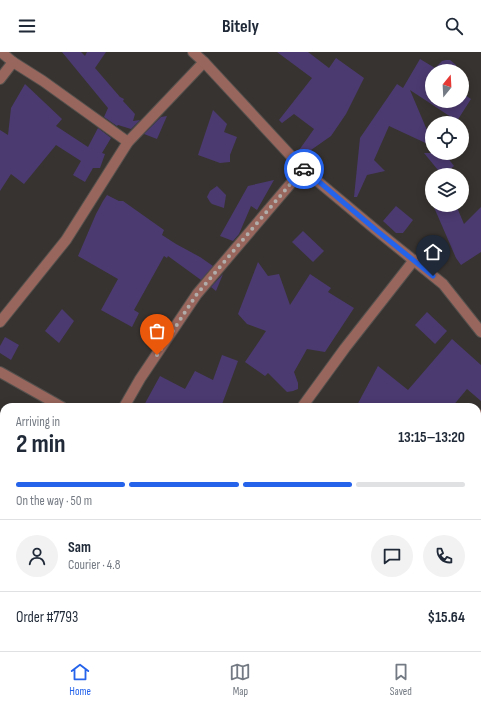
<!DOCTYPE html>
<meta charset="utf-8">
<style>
:root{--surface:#fff;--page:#f2f2f3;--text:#1f2937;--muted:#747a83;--line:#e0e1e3;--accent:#2563eb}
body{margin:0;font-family:"Sofia Sans Condensed",sans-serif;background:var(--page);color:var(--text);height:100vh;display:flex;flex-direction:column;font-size:15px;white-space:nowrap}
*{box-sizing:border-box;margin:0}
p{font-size:13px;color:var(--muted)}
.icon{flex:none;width:22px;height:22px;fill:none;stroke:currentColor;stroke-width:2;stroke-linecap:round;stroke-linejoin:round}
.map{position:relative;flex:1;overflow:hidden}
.drawer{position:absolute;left:0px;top:351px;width:481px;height:248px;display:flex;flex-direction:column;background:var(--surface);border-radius:12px 12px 0 0;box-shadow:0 2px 10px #0003}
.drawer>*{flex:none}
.needle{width:26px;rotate:18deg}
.tools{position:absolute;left:425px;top:12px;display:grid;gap:8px}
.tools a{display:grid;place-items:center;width:44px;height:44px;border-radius:50%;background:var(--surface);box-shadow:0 2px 10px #0003;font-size:20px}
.pin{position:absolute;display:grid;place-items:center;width:34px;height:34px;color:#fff;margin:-41px -17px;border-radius:50% 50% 50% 0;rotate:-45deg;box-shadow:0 0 4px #0007}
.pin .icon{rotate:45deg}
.courier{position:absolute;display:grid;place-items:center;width:40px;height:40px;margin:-20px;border:3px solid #2563eb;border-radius:50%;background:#fff;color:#222;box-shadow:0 1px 5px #0007}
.head em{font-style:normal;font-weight:700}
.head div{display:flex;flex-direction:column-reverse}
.head{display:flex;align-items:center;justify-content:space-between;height:68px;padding:0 16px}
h1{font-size:26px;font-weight:700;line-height:30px}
.bar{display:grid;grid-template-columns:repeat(4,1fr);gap:6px 4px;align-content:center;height:48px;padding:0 16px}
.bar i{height:5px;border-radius:3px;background:var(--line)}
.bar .active{background:var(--accent)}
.bar p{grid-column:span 4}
.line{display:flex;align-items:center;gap:10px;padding:0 16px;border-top:1px solid var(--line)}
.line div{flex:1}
.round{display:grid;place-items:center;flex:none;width:42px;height:42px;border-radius:21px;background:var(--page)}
header{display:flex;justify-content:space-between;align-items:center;height:52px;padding:0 16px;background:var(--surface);font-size:18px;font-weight:700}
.tab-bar{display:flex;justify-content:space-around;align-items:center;height:56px;border-top:1px solid var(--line);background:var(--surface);font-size:11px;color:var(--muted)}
.tab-bar a{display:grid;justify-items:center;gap:2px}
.tab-bar .active{color:var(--accent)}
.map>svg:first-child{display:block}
</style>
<header><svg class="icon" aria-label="menu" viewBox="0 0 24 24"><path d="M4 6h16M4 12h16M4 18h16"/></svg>Bitely<svg class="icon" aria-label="search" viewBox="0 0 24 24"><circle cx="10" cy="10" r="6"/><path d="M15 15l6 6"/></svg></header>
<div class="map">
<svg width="481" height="599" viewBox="0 0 481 599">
<rect width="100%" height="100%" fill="#373330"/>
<g fill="#4b3a70">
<path d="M62,0H81L85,4L87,0H106L95,16L120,45L124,47L123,49L135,62L133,69L140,68L131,77L118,73L117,74L104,65L108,56Z"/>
<path d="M277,0H308L329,16L336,6L364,26L346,62L331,84L301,105L297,101L314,77L294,62L282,71L279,68L312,26Z"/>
<path d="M420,7L435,16L442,9L446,8H450L456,13V19H432V49H462V41L471,47L457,69L410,38L432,90V94L389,74L374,108L385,119L367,123L357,145H354L360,86L397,32L403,36Z"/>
<path d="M25,32L62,67L56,74L88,95L98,76L111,86L102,101L105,102L100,116H93L85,130L73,123L81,109L56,93L24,132L11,122L0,139V78L8,83L11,56Z"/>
<path d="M213,58L227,72L224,80L237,85L230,103V110L220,111L198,103Z"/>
<path d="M167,64L157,87L144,82L161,65Z"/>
<path d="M424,101H444L454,114L443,123H442Z"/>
<path d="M274,128L257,158L251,154L239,182L233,189L220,184L248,134Z"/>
<path d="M217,134L226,143L224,156L212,152L210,150L207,145L210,139Z"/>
<path d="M107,143L119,149H123L164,178L162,183L176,192L200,205L213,214L201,228L168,204L167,206L164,204L134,258L139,261L132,275L101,258L118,227L78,204L96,162L103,149Z"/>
<path d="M433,153H456L464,172L481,155V200L461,213L456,206Z"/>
<path d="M396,154L413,168L403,181H396L383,169Z"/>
<path d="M303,179L324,199L313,210L292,190Z"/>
<path d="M258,210L268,224L279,222L290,253L310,222L331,236L328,240L354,256L325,300L307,297L294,320L298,331V337L293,339L287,340L268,321L265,324L245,310L266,279L247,272L238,262Z"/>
<path d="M223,222L216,239L211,235Z"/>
<path d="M62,257L74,269L59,291L45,279Z"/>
<path d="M427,260L447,279L435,292L415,273Z"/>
<path d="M5,285L19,293L11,308L0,301V294Z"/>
<path d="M452,287L481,313V349L467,337L452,355H356L378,314L408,338Z"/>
<path d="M222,303L238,309L221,355H143L160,324L185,337L195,319L213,328Z"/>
</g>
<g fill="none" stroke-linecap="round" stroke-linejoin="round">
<g stroke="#55514e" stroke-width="12">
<g id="minor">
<path d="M1,0L13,10L43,29L128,90L204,10"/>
<path d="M193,0L204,10L303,117L376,178L443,232L481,280"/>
<path d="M0,27L13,10"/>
<path d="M0,270L66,188L128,90"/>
<path d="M0,320L62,355"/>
<path d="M124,355L140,327L197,242L303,117"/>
<path d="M302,355L345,296L414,208"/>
<path d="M477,367L481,363"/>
<path d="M0,495L4,490"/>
<path d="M393,595L398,599"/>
<path d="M311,599L314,595"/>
</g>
</g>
<use href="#minor" stroke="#98665c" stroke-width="10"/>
</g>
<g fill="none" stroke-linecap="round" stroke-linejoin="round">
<path stroke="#b1adab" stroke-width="4" stroke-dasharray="0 7.2" d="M157,303L197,242L303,117H304"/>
<path stroke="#2563eb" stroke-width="5" d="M304,117L376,178L433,224"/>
</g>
</svg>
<div class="tools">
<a><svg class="needle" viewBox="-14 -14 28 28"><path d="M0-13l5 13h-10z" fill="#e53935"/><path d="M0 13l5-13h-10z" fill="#747a83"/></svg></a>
<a><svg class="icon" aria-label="locate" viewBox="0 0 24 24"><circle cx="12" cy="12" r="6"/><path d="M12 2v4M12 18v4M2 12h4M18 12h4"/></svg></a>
<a><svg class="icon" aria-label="layers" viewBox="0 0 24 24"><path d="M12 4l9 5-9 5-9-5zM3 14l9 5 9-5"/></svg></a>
</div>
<div class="pin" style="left:157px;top:303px;background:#ea580c"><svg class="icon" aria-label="bag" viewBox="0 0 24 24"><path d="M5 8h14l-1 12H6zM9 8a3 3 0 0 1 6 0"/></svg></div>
<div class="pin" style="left:433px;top:224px;background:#1f2937"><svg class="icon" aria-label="home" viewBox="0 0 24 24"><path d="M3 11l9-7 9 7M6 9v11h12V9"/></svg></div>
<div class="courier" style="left:304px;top:117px"><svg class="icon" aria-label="car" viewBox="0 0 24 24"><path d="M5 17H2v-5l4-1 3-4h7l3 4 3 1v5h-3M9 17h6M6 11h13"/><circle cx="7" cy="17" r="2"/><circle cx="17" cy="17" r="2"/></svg></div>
<section class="drawer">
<div class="head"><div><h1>2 min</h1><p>Arriving in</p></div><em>13:15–13:20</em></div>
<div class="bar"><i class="active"></i><i class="active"></i><i class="active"></i><i></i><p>On the way · 50 m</p></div>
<div class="line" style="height:72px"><a class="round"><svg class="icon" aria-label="person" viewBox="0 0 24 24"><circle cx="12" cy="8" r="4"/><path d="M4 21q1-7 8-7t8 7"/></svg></a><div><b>Sam</b><p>Courier · 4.8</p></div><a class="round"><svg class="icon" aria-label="chat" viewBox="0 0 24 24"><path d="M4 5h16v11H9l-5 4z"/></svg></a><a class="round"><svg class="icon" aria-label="phone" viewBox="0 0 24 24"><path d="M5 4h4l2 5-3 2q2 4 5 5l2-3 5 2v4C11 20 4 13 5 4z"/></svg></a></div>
<div class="line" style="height:52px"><div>Order #7793</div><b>$15.64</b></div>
</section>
</div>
<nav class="tab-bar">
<a class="active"><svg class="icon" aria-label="home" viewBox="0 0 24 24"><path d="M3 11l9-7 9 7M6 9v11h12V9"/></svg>Home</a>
<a><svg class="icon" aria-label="map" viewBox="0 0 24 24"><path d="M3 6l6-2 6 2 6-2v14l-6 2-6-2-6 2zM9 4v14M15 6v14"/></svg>Map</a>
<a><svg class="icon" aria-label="saved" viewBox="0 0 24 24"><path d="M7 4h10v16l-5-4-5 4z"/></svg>Saved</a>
</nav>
